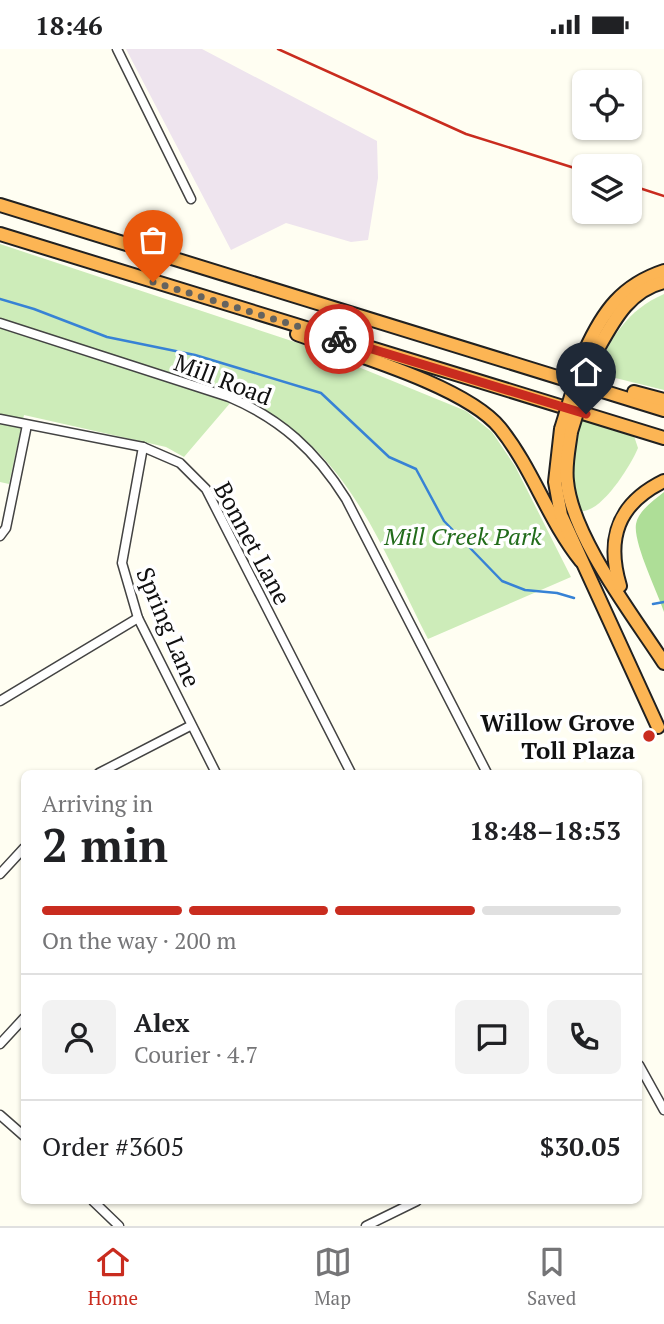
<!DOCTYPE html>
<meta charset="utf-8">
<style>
:root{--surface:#fff;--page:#f2f2f2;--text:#202124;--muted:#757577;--line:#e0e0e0;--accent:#c92c1f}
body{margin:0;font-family:"PT Serif",serif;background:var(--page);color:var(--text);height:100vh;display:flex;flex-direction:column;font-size:26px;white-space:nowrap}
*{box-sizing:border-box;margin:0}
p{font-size:23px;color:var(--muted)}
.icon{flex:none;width:38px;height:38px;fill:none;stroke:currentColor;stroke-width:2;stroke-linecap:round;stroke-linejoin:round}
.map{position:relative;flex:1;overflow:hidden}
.side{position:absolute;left:21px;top:721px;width:621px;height:434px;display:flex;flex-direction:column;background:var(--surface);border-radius:10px;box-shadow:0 2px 5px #0004}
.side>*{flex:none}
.fabs{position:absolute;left:572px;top:21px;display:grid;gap:14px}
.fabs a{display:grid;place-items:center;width:70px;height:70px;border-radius:10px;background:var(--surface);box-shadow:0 2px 5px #0004;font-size:35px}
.pin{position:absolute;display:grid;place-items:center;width:60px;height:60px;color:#fff;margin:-72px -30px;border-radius:50% 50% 50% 0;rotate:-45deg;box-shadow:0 0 7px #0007}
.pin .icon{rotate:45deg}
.courier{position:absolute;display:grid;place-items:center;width:70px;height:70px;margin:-35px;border:5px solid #c92c1f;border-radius:50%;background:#fff;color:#222;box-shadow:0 2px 9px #0007}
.headline em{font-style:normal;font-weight:800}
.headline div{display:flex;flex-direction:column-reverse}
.headline{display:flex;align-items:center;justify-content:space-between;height:119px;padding:0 21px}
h1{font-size:46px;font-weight:800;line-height:52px}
.bar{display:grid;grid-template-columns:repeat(4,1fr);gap:10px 7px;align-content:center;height:84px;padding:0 21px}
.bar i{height:9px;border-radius:5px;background:var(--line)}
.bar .current{background:var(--accent)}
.bar p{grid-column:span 4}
.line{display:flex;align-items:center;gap:18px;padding:0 21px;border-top:2px solid var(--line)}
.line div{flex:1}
.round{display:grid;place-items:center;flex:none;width:74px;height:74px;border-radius:10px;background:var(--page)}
.status{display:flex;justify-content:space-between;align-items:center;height:49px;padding:0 35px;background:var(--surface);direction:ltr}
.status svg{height:19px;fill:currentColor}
.tabs{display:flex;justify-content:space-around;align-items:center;height:98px;border-top:2px solid var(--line);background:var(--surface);font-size:19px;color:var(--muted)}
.tabs a{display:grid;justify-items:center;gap:4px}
.tabs .current{color:var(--accent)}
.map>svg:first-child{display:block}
</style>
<div class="status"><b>18:46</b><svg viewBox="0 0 49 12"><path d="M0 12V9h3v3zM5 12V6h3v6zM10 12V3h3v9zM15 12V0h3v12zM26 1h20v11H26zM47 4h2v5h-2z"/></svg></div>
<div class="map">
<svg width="664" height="1177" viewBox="0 0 664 1177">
<rect width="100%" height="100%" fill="#fffef2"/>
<path fill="#eee4ee" d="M126,0H202L377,92L378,129L368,191L351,193L286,174L231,201Z"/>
<g fill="#cdecb9">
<path d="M0,195L307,297L466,362L492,383L515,417L571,528L428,590C375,486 348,399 237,346L184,408L166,398L24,366L9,435L0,433Z"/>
<path d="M664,245V341L595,324C611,289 627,261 664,245Z"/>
<path d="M578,368L634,387L638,399C631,416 601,465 580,462C570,429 573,402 578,368Z"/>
</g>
<path fill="#aede97" d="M664,443V563C657,542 633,494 636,475C638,462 654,451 664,443Z"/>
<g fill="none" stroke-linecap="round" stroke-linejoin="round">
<g stroke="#3782d5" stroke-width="2.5">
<path d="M0,250L34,260L107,288L195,306L321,344L389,408L416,420L444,472L502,532L525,541L557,544L574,549"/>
<path d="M653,555L664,553"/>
</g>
<g stroke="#434343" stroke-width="11">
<g id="minor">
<path d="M117,0L191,150"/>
<path d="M0,274L229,348C281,370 316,402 346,450L487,724"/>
<path d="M0,370L143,398L180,414L206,440L351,724"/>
<path d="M143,398L122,514L138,569L216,724"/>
<path d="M0,487L6,479L27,376"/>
<path d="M0,652L138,569"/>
<path d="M99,724L190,677"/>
<path d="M0,825L24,799"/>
<path d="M0,995L24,969"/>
<path d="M639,1016L664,1061"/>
<path d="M0,1066L24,1087"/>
<path d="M93,1152L119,1177"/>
<path d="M366,1177L417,1152"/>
</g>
</g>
<g stroke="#212121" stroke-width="16">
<g id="highway">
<path d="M0,156L664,361"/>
<path d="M0,185L664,389"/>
<path d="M297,285C349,304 466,337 500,379C533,420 548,471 581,512"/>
<path d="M585,302C603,262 622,236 664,222"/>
<path d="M595,305C612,275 628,241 664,233"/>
<path d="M634,343L664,351"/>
<path d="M561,380L555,433L561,466L658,678"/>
<path d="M571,383C569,399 565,416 567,432C572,488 633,566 664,614"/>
<path d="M620,537C606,490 617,455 664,432"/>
</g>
</g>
<use href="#minor" stroke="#fff" stroke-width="8"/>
<use href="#highway" stroke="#fcb554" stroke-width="12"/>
<g stroke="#c92c1f" stroke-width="2.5">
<path d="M278,0L466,85L584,122"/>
<path d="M630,136L664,147"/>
</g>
<g stroke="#212121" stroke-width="16" stroke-linecap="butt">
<g id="highway-bridge">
<path d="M561,380L585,302"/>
<path d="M571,383L595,305"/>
</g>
</g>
<use href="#highway-bridge" stroke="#fcb554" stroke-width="12"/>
</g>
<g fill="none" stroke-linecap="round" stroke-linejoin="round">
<path stroke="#64635f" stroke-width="7" stroke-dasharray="0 12.6" d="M153,233L339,290"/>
<path stroke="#c92c1f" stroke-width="9" d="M339,290L586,365"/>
</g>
<circle fill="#c92c1f" stroke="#fff" stroke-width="2.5" cx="649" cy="687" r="7"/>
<g text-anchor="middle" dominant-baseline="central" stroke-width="7" stroke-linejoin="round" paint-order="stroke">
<g font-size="24" fill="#101010" stroke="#fff">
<text transform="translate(223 330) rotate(21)">Mill Road</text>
<text transform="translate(253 494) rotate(62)">Bonnet Lane</text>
<text transform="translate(169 578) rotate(67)">Spring Lane</text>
</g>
<g font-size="24" font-style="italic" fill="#226c1b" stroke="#fff">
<text x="463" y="487">Mill Creek Park</text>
</g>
<g font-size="24" font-weight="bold" fill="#101010" stroke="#fff" text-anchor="end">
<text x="635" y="673">Willow Grove<tspan x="635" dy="28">Toll Plaza</tspan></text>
</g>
</g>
</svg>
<div class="fabs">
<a><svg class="icon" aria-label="locate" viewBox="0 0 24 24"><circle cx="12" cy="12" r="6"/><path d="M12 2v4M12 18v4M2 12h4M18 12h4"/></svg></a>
<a><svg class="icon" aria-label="layers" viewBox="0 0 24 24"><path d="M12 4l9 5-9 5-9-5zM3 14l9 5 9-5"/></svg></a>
</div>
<div class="pin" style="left:153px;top:233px;background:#ea580c"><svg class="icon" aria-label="bag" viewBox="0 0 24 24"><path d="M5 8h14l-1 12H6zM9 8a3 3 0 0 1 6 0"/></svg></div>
<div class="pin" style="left:586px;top:365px;background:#1f2937"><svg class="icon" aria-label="home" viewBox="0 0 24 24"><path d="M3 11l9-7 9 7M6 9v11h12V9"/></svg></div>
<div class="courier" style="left:339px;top:290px"><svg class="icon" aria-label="bike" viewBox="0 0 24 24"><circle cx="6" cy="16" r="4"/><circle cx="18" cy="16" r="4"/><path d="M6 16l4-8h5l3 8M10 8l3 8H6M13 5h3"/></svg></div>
<section class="side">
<div class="headline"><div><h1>2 min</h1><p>Arriving in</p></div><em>18:48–18:53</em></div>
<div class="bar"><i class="current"></i><i class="current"></i><i class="current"></i><i></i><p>On the way · 200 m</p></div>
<div class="line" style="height:126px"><a class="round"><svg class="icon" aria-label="person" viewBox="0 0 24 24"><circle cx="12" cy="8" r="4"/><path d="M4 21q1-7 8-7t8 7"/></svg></a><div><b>Alex</b><p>Courier · 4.7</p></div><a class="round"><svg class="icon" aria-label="chat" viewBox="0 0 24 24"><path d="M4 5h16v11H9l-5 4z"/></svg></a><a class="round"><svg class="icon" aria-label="phone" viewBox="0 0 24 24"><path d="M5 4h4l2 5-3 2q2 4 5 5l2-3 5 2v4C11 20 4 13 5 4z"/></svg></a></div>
<div class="line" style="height:91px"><div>Order #3605</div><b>$30.05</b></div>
</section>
</div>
<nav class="tabs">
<a class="current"><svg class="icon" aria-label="home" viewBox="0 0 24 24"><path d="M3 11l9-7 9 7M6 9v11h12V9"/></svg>Home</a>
<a><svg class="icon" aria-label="map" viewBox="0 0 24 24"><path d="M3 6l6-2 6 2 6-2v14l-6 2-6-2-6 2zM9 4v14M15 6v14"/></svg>Map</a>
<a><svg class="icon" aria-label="saved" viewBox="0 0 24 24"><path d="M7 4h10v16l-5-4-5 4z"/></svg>Saved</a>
</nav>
